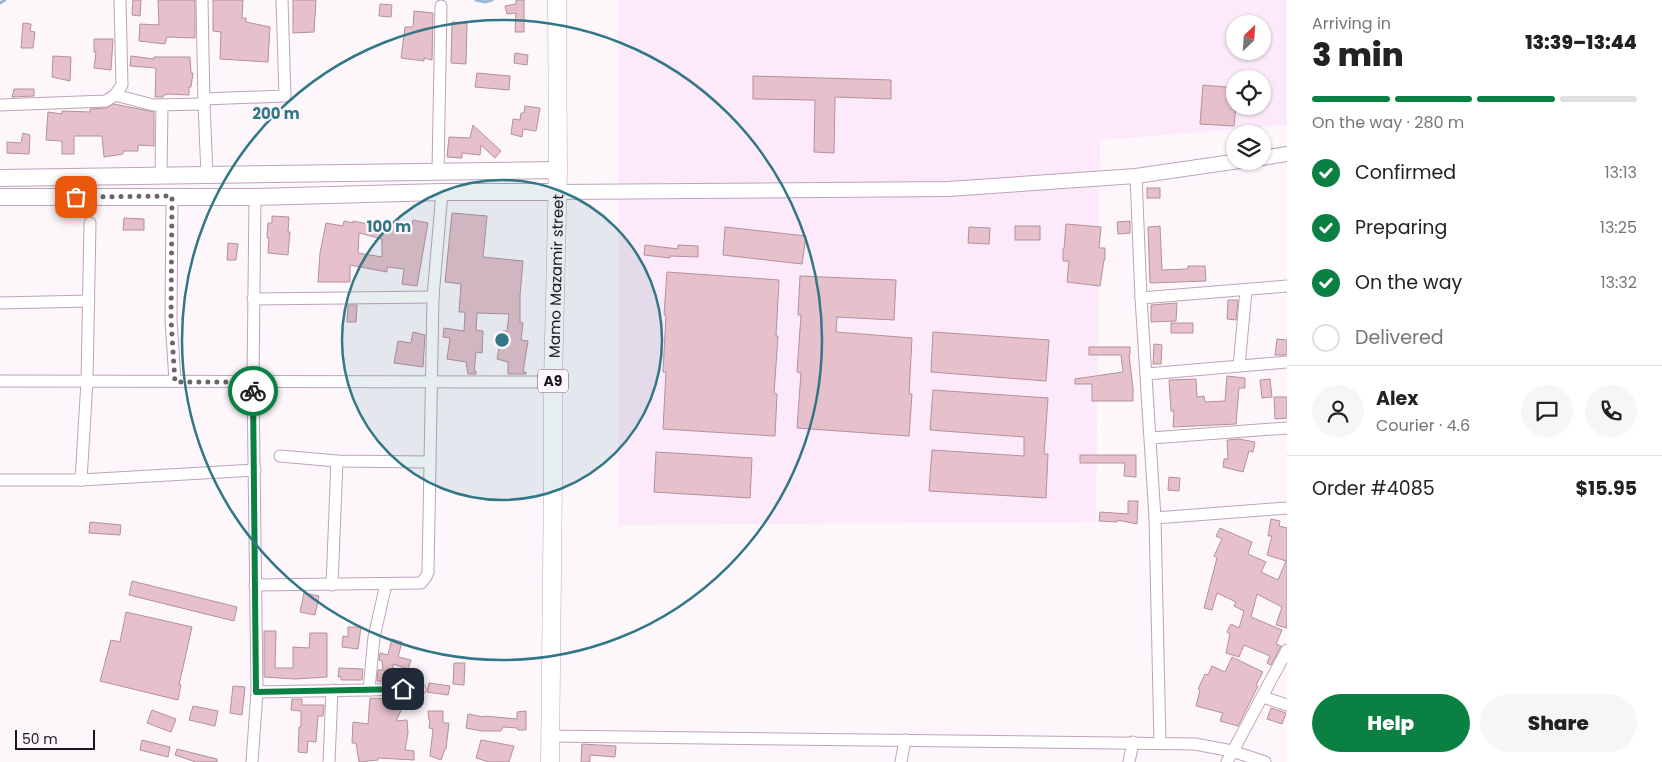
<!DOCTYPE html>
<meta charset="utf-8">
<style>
:root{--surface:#fff;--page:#f6f6f6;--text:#222;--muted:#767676;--line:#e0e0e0;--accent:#0b8043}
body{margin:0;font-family:Poppins,sans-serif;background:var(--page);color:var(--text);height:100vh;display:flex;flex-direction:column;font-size:19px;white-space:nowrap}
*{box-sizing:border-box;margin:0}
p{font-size:16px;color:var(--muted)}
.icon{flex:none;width:28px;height:28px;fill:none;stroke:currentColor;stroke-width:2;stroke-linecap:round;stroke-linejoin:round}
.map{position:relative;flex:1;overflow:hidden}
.side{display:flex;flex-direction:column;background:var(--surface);width:375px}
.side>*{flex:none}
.needle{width:32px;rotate:25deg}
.fabs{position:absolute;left:1226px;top:15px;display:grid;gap:10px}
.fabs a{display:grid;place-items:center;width:45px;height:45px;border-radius:50%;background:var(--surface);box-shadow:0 1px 4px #0004;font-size:25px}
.scale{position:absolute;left:15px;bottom:12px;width:80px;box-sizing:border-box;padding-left:5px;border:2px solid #1e141d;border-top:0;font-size:14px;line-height:18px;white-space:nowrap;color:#1e141d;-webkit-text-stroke:4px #fdf7fc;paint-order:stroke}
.pin{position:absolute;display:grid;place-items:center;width:42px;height:42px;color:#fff;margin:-21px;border-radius:10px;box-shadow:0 2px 8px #0006}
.courier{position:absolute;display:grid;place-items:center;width:50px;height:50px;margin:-25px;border:4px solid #0b8043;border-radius:50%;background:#fff;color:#222;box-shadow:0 1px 6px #0007}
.summary em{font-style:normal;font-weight:800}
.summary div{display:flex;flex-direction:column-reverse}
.summary{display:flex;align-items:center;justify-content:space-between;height:85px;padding:0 25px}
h1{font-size:32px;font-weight:800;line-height:38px}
.bar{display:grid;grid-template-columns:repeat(4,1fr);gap:8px 5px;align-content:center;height:60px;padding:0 25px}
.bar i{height:6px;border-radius:4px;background:var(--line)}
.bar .on{background:var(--accent)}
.bar p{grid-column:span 4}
.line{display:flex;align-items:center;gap:12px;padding:0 25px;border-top:1px solid var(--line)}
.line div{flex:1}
.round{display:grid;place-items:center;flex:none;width:52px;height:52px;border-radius:26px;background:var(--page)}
ol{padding:0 25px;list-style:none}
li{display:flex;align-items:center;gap:15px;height:55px}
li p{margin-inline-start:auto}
li .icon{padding:5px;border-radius:50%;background:var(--accent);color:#fff;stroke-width:4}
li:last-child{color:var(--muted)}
li i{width:28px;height:28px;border:2px solid var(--line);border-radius:50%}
.cta{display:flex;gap:10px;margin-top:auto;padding:10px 25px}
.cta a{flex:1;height:58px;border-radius:30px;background:var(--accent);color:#fff;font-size:20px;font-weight:800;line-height:58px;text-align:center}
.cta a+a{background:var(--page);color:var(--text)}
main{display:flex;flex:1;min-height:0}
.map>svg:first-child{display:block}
</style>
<main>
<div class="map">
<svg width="1287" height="762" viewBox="0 0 1287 762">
<rect width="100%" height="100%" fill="#fdf7fc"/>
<path fill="#fce9f9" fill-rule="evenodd" d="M618,0H1287V125L1100,140L1096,522L618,525ZM1235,24H1262V51H1235ZM1235,79H1262V106H1235Z"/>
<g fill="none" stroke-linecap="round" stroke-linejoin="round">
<g stroke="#9eb7d0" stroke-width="3">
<path d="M476,0L485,2L492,0"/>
<path d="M0,3L5,0"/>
</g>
</g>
<g fill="#e6c0ca" stroke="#b5909a" fill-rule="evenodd">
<path d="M133,0H141L140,16L132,15Z"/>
<path d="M158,0H195V38L167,37L165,44L139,41L140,24L159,25Z"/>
<path d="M213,0H243L242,18H246V22L270,27L268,62L220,59L221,32L213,31Z"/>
<path d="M293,0H316L314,32L293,33Z"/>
<path d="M516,0H524V32H515L516,13L507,14L505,6L516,4Z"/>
<path d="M380,4L392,5L391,17L379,16Z"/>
<path d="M414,11L433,13L432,60L424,58V61L401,58L405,27H413Z"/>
<path d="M452,22L467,23L466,64L451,63Z"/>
<path d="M23,23L31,24L30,31L35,32L33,48H21Z"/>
<path d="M94,39H113L111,70L94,68L96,52H94Z"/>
<path d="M515,53L528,55L527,65L514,63Z"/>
<path d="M53,56L71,57L70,81L52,77Z"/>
<path d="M131,56L154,59V57H190L191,73H193L191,87H189V95L168,94L164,95L163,97H155L156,68L130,66Z"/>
<path d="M477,73L510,76L509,90L475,87Z"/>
<path d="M753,76L891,80V99L835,97L834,153L814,152L815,100L753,99Z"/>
<path d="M1203,85L1235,88L1236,106L1234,126L1200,124Z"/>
<path d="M14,89H34V96L12,97Z"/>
<path d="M114,104L154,112V146L138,145V151H123V154L104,157L102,136H74V154H62V141L46,140L48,112L62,114V111L90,112V109L106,108Z"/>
<path d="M525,106L540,108L536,131L523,129L522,137L511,134L513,119L520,120L521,113H524Z"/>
<path d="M473,125L501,151L495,158L481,145L480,155L462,153V158L447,157L449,137L470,138Z"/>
<path d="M23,133L30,135L29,154L7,153V142L21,143Z"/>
<rect x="1147" y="188" width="13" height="10"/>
<path d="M452,213L487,216L483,257L523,261L520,296V322L523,323L521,340L528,341L523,372H526V374H508V362L497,359L502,331H507L509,314L477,313L476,330L483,331L482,353L476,352L474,372L476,371V374H468L466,362L447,359L450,338L443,337L444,328L464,331L465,312H459L461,284L445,282Z"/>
<path d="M272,216L289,217L288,232H290L288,255L268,253L269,238H267L268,223H272Z"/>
<path d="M124,218L144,219V230H123Z"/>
<path d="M385,220L412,226L413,220L428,223L417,286L402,284L404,269L387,267V272L350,265V282H318L320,253L326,223L343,226L344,221L353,223V221L383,227ZM359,233L382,239V257L358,253Z"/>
<path d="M1130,221V233L1118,234L1117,222Z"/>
<path d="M1066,224L1101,227L1099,248H1105V260H1104L1100,286L1067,282L1069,261H1063V249H1064Z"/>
<rect x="1015" y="226" width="25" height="14"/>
<path d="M1160,226L1162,270L1188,269V266H1205L1206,281L1150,283L1148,227Z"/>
<path d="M725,227L806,236L802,264L723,255Z"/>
<path d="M969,227L990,228L989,244L968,243Z"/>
<path d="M228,243L238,244L236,260H227Z"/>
<path d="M645,245L678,249V245L698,246V257L670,256V258L644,255Z"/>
<path d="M667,272L779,280L776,336H778L774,393L777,394L775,436L663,429L666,372H663L666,315H664Z"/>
<path d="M800,276L896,280L894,320L837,317L836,332L912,338L909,394H912L909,436L797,428L801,373L797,372L801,315H798Z"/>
<path d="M1228,300H1238L1236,320L1227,319Z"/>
<path d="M1177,303L1176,321L1151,322V305Z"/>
<path d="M348,305H357L356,322H347Z"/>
<rect x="1171" y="323" width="22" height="10"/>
<path d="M413,332L425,335L423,367L394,363L398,341L411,343Z"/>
<path d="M933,332L1049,340L1046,381L931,372Z"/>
<path d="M1277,339L1287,340V355H1275Z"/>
<path d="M1154,344L1162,345L1161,364H1153Z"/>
<path d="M1089,347H1130V355H1129L1133,388V401H1092V384H1075V379L1123,372L1121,355H1089Z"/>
<path d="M1227,376L1245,378V388H1239L1236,424L1173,427L1174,411H1171L1169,380L1196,379L1197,397L1204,396L1205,402L1225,401Z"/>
<path d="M1270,379L1272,397L1262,398L1260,380Z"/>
<path d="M933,390L1048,398L1044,454H1048L1046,498L929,491L932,450L1024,456V437L930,430Z"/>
<path d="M1274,397H1287V418L1275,419Z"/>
<path d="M1239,439L1255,442L1253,452L1249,451L1243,472L1223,467L1224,459H1228L1227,440Z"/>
<path d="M656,452L752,458L750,498L654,492Z"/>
<path d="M1080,455H1136V477L1124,476L1125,463H1080Z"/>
<path d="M1169,477L1180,478L1179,491L1168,490Z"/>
<path d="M1128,501H1138L1137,524L1117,520V522L1099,521L1100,512L1128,514Z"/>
<path d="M1271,519L1280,521L1279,526L1287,528V628L1276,625L1282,607L1257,594L1251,617L1282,630L1276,644L1281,646L1271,665L1267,663L1270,656L1244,645L1239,657L1226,653L1230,634L1227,632L1231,624L1239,628L1244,611L1234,606L1236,602L1217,593L1212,610L1204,608L1217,558L1214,556L1222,539L1216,536L1220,528L1252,542L1248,554L1266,562L1261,572L1278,580L1286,561L1267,555L1272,536H1268Z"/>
<path d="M90,522L121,525L120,535L89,533Z"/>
<path d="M132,581L237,607L234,621L129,595Z"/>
<path d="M304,593L319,596L315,615L300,612Z"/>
<path d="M126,612L192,627L179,685H181L178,700L100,681L111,640L120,642Z"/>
<path d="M348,627H361L358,649L342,647L343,636L348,637Z"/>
<path d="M264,631H276L275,668H293V647L309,648L310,633H327V677L295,679L264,677Z"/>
<path d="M392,639L402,642L398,657L411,660L408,669L393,664V682L377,681L378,670H383L382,661L379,660L380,653L388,655Z"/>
<path d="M1232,657L1263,672L1256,685L1258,686L1238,726L1220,721L1223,713L1196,706L1200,690L1198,689L1205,674L1208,675L1212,666L1225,672Z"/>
<path d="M454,663H465L464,685L453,684Z"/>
<path d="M339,668L363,669L362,680H341V676L338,677Z"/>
<path d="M429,683L450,686L448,695L427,692Z"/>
<path d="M233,686L245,687L242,715L230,713Z"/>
<path d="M387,697H395L405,702L396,721L407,720L408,733L405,750L414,751V760L378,758V760L359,762L356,743H352L353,722L368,724L370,698L386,699Z"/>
<path d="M292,699H302V705H324L323,716H318L316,742L308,741L307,753L298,752L299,727H301V711L291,710Z"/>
<path d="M193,706L218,711L215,726L189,720Z"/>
<path d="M1271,708L1286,713L1282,724L1267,719Z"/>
<path d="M152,710L176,719L171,732L147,723Z"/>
<path d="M428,711H443V723H449L446,749H445L441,760L430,756L433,729L429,728L430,720H429Z"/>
<path d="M526,711V730H518L517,728L503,727L501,731H482L466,728L468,714L484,717V716L517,719V712Z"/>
<path d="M142,740L170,747L168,757L140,750Z"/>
<path d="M481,740L514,746L509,762H489L476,758Z"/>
<path d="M582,744L616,746L615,757L590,755V762H581Z"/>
<path d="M177,749L217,759V762H196L175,755Z"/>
</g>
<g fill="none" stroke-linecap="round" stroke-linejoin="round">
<g stroke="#bfa3bc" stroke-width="13">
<g id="minor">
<path d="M202,0L204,104L207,175"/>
<path d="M115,95L153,105L204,104"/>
<path d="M204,99L285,96L282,0"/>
<path d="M0,105L106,101L115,95L122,85L120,0"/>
<path d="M438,171L441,6"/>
<path d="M161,175L162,105"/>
<path d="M1136,176L1141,298L1155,518L1160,743"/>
<path d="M172,196L171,320L175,381"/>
<path d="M1141,298L1287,286"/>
<path d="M253,299L433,297"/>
<path d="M0,303L89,301"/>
<path d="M1239,366L1246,291"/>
<path d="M1147,374L1287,362"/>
<path d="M0,381L553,382"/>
<path d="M1151,438L1287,428"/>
<path d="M280,456L337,461L430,462"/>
<path d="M0,480H81L255,470"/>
<path d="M81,480L87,381L90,223"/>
<path d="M1155,518L1287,508"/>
<path d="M255,585L421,583L426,577L428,572L433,297L442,192"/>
<path d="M332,585L337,461"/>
<path d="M369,690L374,637L386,584"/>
<path d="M257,692L420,689"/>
<path d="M1263,697L1287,705"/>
<path d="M550,736L1195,744L1232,751L1265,762"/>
<path d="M252,762L257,692L253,382L255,197"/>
<path d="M329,762L332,690"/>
<path d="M901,762L905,740"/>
<path d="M1129,762L1133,742"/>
<path d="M1227,762L1287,650"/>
</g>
</g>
<g stroke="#bfa3bc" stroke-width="16">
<g id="tertiary">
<path d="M1262,158L1287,154"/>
<path d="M557,192L948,189L1136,176L1239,161"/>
</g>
</g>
<g stroke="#bfa3bc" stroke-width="18">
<g id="secondary">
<path d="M0,178L558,170"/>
<path d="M0,197H255L442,192H557"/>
</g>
</g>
<g stroke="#bfa3bc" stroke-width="19">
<g id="primary">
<path id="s1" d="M550,762L553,479V382L558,170L557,0"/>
</g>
</g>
<use href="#minor" stroke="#fff" stroke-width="11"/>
<use href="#tertiary" stroke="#fff" stroke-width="14"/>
<use href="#secondary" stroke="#fff" stroke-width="16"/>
<use href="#primary" stroke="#fff" stroke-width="18"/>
</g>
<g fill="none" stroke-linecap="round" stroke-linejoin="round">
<path stroke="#6c636b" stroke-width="5" stroke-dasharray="0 9" d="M76,197L172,196L171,320L175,382H253V391"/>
<path stroke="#0b8043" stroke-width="6" d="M253,391L256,692L403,689"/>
</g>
<circle cx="502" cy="340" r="160" fill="#327785" fill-opacity=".12"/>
<g fill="none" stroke="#327785" stroke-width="2.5">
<circle cx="502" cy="340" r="160"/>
<circle cx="502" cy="340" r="320"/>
</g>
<g text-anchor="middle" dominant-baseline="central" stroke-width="4.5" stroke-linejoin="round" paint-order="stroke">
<rect fill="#fdf7fc" stroke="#615860" stroke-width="1" x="538" y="369.5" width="30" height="23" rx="4"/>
<g font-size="14" font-weight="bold" fill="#1e141d">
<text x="553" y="381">A9</text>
</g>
<g font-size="15" fill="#1e141d" stroke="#fdf7fc">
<text stroke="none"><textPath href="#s1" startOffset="486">Mamo Mazamir street</textPath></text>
</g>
</g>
<circle cx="502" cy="340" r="8" fill="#327785" stroke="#fdf7fc" stroke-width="2.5"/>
<g font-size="15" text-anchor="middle" font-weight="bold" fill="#327785" stroke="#fdf7fc" stroke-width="4.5" stroke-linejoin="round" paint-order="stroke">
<text x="276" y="119">200 m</text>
<text x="389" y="232">100 m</text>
</g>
</svg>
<div class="fabs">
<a><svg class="needle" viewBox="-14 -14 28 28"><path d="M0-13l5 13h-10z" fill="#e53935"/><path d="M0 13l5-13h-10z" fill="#767676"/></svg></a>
<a><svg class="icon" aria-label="locate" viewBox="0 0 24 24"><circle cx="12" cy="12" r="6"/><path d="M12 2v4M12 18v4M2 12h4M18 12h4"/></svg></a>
<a><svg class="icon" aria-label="layers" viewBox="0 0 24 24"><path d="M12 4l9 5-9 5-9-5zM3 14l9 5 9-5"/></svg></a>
</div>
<div class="scale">50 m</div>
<div class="pin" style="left:76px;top:197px;background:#ea580c"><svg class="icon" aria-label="bag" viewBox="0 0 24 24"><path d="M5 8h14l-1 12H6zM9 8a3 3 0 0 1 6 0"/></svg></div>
<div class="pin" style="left:403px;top:689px;background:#1f2937"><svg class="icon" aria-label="home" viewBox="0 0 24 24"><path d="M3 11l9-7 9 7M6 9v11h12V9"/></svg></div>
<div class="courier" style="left:253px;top:391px"><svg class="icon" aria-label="bike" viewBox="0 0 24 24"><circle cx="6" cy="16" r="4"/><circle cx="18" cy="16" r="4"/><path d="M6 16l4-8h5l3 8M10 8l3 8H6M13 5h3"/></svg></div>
</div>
<section class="side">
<div class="summary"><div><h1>3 min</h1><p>Arriving in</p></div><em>13:39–13:44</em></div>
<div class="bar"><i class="on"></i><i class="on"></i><i class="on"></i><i></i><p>On the way · 280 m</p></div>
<ol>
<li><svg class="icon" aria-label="check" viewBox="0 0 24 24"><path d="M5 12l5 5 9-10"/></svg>Confirmed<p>13:13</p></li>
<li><svg class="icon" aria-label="check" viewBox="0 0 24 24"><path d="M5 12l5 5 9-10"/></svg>Preparing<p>13:25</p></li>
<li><svg class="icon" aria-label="check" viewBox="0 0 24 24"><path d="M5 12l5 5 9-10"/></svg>On the way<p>13:32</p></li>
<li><i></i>Delivered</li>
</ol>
<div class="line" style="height:90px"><a class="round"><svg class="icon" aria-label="person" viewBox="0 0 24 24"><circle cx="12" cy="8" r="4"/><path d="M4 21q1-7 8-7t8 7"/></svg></a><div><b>Alex</b><p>Courier · 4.6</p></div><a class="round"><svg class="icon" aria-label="chat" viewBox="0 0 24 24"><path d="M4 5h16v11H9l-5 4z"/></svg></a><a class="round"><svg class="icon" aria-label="phone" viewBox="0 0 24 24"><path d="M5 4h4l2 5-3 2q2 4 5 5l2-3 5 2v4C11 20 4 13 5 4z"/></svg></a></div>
<div class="line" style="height:65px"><div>Order #4085</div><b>$15.95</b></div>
<div class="cta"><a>Help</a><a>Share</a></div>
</section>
</main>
